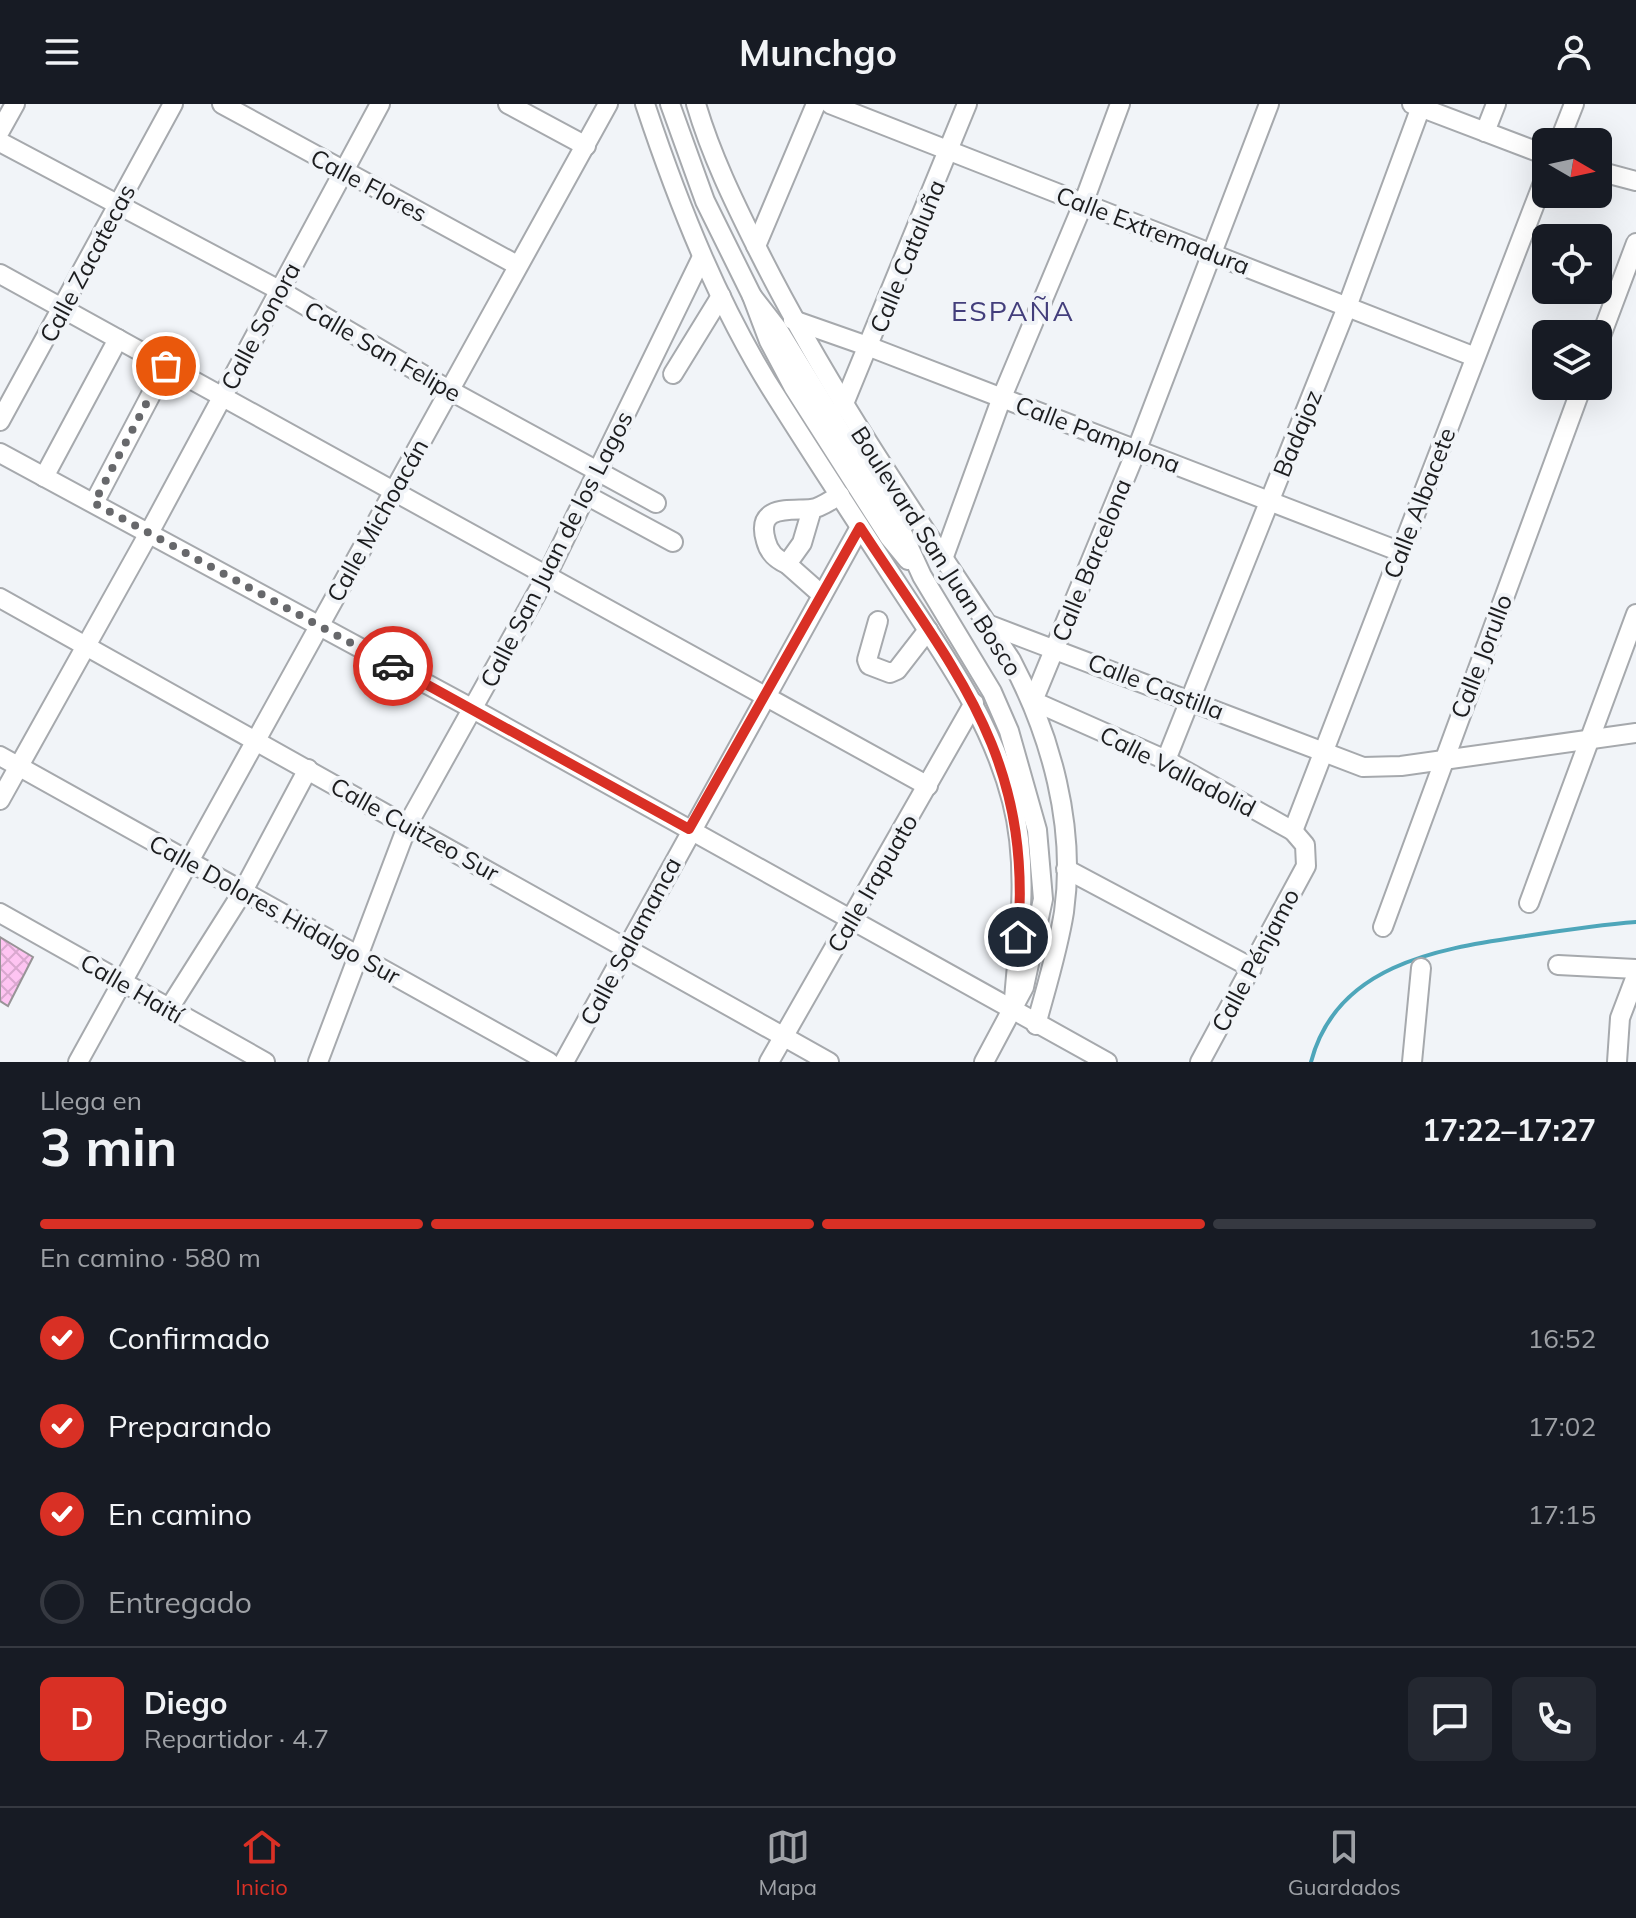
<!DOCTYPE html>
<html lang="es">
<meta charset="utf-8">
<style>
:root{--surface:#171b24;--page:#242831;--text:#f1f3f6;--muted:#9ea1a6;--line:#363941;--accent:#d93025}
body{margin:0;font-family:Mulish,sans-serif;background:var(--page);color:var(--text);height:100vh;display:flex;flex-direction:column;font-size:30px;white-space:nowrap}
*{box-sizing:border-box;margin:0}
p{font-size:26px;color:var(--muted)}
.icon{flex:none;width:44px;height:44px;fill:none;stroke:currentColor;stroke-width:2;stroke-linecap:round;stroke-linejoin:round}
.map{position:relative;height:958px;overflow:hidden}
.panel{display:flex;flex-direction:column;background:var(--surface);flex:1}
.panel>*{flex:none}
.needle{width:52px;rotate:99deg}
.fabs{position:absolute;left:1532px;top:24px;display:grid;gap:16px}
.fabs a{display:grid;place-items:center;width:80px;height:80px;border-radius:12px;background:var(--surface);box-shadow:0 8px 32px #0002;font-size:40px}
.pin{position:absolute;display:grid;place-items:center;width:68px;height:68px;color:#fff;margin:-34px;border:4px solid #fff;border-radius:50%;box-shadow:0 2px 8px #0007}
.courier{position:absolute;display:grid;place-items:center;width:80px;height:80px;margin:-40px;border:6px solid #d93025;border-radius:50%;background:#fff;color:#222;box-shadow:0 2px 10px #0007}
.head em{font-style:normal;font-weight:700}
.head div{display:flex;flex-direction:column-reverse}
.head{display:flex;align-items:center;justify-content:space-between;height:136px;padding:0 40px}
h1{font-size:52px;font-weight:700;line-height:60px}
.bar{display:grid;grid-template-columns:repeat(4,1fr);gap:12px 8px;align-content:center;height:96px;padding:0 40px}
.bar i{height:10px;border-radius:6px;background:var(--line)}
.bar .current{background:var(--accent)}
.bar p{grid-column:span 4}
.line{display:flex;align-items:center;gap:20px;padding:0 40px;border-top:2px solid var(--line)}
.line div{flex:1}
.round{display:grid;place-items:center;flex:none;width:84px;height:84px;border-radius:12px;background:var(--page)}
ol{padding:0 40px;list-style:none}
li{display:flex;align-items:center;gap:24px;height:88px}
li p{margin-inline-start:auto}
li .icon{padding:8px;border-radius:50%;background:var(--accent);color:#fff;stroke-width:4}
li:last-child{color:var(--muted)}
li i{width:44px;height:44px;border:4px solid var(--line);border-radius:50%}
header{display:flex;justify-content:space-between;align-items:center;height:104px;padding:0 40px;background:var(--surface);font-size:36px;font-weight:700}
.tab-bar{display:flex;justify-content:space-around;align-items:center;height:112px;border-top:2px solid var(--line);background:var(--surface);font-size:22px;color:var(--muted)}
.tab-bar a{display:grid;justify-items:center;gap:4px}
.tab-bar .current{color:var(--accent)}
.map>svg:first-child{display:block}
</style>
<header><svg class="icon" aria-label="menu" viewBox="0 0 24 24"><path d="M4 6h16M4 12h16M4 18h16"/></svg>Munchgo<svg class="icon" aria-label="person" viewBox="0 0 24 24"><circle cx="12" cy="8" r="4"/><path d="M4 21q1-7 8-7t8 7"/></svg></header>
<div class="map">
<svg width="1636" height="958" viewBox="0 0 1636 958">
<defs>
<pattern id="building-cross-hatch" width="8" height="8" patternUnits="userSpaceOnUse" patternTransform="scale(2)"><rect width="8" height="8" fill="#fec4f2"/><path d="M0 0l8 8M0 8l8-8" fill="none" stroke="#d9a8cf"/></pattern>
</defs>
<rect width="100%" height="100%" fill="#f1f4f8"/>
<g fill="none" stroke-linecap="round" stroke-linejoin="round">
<path stroke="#4ea6ba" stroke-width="4" d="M1311,958C1336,862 1436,845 1519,833C1558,827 1597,821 1636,818"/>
</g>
<path fill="url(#building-cross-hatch)" stroke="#989497" stroke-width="2" d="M0,833L33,853L8,902L0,897Z"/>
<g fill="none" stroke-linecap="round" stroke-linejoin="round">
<g stroke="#a6a9ad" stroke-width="22">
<g id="minor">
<path d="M222,0L517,161"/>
<path d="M508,0L586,42"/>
<path d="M645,0C679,102 720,206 779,297C820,362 862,426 904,490C948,557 992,619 1012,697C1030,766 1018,839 1013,908"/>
<path d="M670,0L705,97L752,192L769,237L794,284L889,433L908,456"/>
<path d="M696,0C711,51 734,98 758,146C830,290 922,421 1011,556C1051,631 1076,722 1064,808C1058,846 1046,884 1036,921"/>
<path d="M830,0L1475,253"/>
<path d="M1412,0L1546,51"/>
<path d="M0,27L15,0"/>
<path d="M1485,28L1496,0"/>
<path d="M0,38L279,186L449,286L656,399"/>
<path d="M1559,38L1574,0"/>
<path d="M1598,67L1636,77"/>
<path d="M756,142L816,0"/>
<path d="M0,170L928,682"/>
<path d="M752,192L777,224L901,426L922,472L992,588L1009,627L1037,726L1043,795L1024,883L984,958"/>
<path d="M793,216L870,243L1401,448"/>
<path d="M1598,240L1636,139"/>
<path d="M673,270L721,192"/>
<path d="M843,302L967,0"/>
<path d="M0,317L173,0"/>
<path d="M0,349L473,605L1107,958"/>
<path d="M44,373L118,235"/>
<path d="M586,391L673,438"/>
<path d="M94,399L166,262"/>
<path d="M812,405L802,439L787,460C776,455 769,449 766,437C755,400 791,407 811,405C821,404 832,395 840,391"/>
<path d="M943,455L1002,293L1083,100L1120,0"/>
<path d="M787,460L822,491"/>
<path d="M0,494L829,958"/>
<path d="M878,517L867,556L869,561L890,569L897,566L928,526"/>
<path d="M987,520L1363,663L1401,662L1636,629"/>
<path d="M0,652L549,958"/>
<path d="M1166,656L1347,203L1422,0"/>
<path d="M0,696L149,429L380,0"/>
<path d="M1293,727L1546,71"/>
<path d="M1066,765L1252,864"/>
<path d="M1529,799L1636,510"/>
<path d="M0,809L265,958"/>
<path d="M1383,823L1582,282"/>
<path d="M1558,861L1636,865"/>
<path d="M168,906L242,789L308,665"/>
<path d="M78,958L608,0"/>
<path d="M318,958L408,720L547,471L702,153"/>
<path d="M564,958L860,423"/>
<path d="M769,958L974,599"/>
<path d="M1200,958L1306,762L1305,741L1293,727L1166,656L1033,597L1137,345L1269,0"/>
<path d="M1412,958L1421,864"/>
<path d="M1617,958L1620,914L1636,872"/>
</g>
</g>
<use href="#minor" stroke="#fff" stroke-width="18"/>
</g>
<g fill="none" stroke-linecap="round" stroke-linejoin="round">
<path stroke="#67686b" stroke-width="8" stroke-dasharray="0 14.4" d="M166,262L94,399L393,562"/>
<path stroke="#d93025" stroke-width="10" d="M393,562L689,725L860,423C954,567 1033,650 1018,833"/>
</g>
<g text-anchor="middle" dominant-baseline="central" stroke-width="8" stroke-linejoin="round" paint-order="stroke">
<g font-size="24" fill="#1c1d1f" stroke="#f1f4f8">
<text transform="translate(369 81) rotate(28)">Calle Flores</text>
<text transform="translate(1153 126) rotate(21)">Calle Extremadura</text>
<text transform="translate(907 152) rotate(-68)">Calle Cataluña</text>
<text transform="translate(87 159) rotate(-62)">Calle Zacatecas</text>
<text transform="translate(260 222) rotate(-62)">Calle Sonora</text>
<text transform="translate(383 247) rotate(30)">Calle San Felipe</text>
<text transform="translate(1297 329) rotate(-68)">Badajoz</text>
<text transform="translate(1098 330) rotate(21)">Calle Pamplona</text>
<text transform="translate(1419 399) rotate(-69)">Calle Albacete</text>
<text transform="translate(377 416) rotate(-61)">Calle Michoacán</text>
<text transform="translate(556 445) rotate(-63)">Calle San Juan de los Lagos</text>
<text transform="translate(937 447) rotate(57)">Boulevard San Juan Bosco</text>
<text transform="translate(1091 456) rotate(-68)">Calle Barcelona</text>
<text transform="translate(1481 552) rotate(-69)">Calle Jorullo</text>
<text transform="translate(1156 582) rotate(21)">Calle Castilla</text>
<text transform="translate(1178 667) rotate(27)">Calle Valladolid</text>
<text transform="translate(415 725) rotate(29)">Calle Cuitzeo Sur</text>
<text transform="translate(872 779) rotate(-60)">Calle Irapuato</text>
<text transform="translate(275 805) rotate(29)">Calle Dolores Hidalgo Sur</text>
<text transform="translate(630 837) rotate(-62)">Calle Salamanca</text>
<text transform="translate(1255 856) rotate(-62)">Calle Pénjamo</text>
<text transform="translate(132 884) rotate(30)">Calle Haití</text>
</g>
<g font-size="28" letter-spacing="2" fill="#433e7b" stroke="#f1f4f8">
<text x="1013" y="206">ESPAÑA</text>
</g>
</g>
</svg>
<div class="fabs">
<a><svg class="needle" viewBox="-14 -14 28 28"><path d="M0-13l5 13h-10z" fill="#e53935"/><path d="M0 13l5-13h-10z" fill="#9ea1a6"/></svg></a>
<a><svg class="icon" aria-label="locate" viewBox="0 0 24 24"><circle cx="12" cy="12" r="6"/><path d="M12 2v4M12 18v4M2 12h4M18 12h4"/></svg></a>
<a><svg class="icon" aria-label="layers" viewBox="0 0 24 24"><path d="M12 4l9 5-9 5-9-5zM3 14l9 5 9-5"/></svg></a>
</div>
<div class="pin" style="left:166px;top:262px;background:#ea580c"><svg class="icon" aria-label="bag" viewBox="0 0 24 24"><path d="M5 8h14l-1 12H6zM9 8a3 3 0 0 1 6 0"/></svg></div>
<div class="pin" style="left:1018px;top:833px;background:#1f2937"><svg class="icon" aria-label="home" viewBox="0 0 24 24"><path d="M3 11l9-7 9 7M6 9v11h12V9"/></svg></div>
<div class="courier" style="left:393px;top:562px"><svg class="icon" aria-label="car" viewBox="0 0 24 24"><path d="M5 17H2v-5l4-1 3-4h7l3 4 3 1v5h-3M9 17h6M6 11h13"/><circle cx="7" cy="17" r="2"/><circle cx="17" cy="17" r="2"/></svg></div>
</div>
<section class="panel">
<div class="head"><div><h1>3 min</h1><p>Llega en</p></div><em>17:22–17:27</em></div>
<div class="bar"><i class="current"></i><i class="current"></i><i class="current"></i><i></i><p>En camino · 580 m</p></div>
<ol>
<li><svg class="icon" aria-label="check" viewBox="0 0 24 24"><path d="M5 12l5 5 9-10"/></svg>Confirmado<p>16:52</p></li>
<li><svg class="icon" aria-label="check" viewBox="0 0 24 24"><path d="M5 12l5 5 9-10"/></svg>Preparando<p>17:02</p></li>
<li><svg class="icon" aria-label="check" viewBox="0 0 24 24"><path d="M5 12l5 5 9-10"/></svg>En camino<p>17:15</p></li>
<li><i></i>Entregado</li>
</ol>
<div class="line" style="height:144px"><b class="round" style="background:var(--accent);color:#fff">D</b><div><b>Diego</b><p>Repartidor · 4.7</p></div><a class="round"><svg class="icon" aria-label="chat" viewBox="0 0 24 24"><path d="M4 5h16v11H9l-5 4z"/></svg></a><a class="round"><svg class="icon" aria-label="phone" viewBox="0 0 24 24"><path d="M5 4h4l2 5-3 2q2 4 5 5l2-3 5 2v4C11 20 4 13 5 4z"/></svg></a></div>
</section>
<nav class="tab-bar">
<a class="current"><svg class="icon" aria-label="home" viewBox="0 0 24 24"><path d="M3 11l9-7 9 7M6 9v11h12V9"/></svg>Inicio</a>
<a><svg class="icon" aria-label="map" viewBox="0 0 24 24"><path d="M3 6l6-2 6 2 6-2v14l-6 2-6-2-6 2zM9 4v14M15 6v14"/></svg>Mapa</a>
<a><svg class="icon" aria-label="saved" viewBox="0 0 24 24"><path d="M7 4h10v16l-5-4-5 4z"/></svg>Guardados</a>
</nav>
